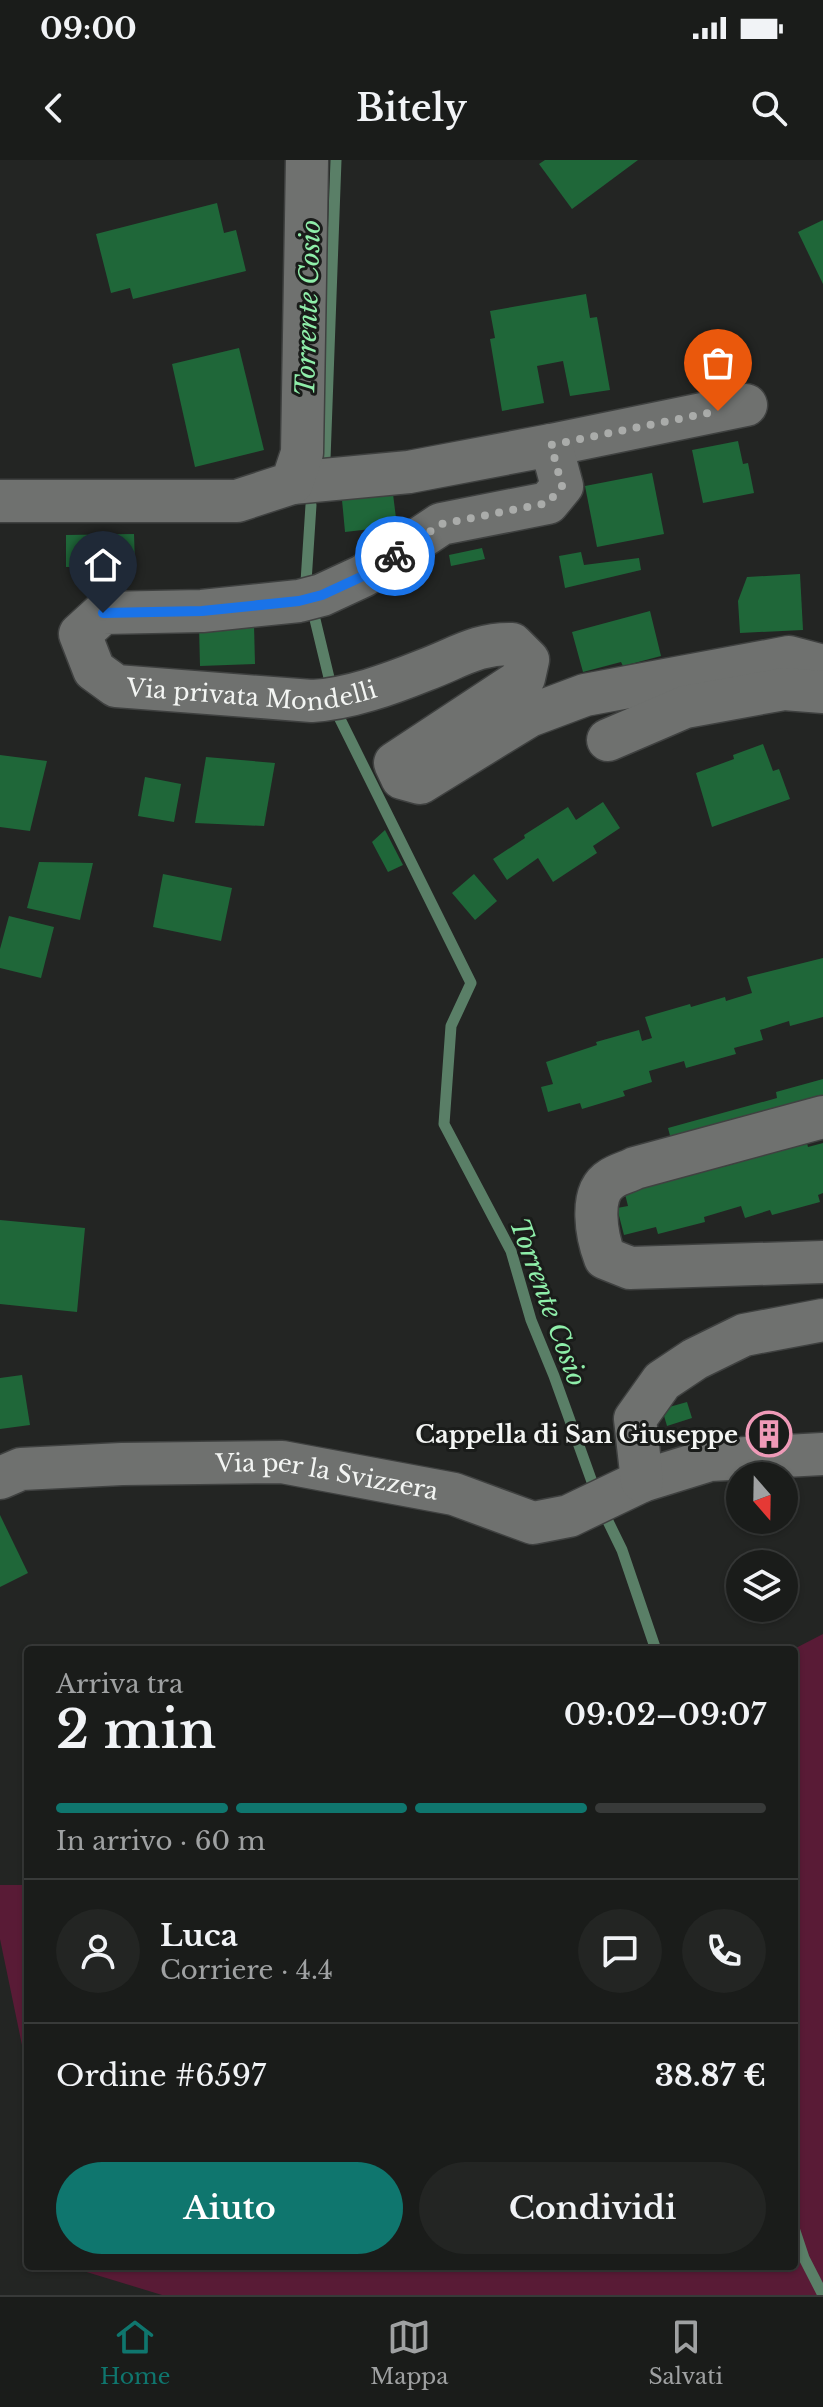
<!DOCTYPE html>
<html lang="it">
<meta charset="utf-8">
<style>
:root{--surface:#1a1c1a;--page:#232523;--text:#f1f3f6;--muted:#9fa1a2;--line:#383a39;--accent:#0f766e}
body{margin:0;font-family:"Libre Baskerville",serif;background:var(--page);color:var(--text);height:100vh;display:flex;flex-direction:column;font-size:30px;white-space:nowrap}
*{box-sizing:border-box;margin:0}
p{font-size:26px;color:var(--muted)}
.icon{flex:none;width:44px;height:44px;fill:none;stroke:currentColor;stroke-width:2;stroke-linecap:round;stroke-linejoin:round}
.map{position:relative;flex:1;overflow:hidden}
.details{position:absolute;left:24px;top:1486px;width:774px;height:624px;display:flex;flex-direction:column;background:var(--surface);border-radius:8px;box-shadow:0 2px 6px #0004,0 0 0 2px var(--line)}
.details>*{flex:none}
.needle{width:52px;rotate:160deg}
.fabs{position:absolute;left:726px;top:1302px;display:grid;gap:16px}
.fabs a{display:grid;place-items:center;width:72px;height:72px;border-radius:50%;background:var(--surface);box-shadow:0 2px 6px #0004,0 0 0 2px var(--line);font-size:40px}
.pin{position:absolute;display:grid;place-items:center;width:68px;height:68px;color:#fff;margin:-82px -34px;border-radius:50% 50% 50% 0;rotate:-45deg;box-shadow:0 0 8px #0007}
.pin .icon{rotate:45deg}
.courier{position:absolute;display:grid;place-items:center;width:80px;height:80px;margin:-40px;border:6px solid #1a73e8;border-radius:50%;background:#fff;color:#222;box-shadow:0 2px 10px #0007}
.overview em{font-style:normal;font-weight:600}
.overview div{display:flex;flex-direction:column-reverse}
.overview{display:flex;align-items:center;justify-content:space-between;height:136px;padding:0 32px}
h1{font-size:52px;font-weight:600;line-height:60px}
.bar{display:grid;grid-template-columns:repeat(4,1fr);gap:12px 8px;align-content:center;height:96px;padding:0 32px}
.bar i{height:10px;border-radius:6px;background:var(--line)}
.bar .on{background:var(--accent)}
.bar p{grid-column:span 4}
.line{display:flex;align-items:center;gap:20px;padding:0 32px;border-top:2px solid var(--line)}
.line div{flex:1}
.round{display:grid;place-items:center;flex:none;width:84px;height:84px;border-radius:42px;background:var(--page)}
.primary-button{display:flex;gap:16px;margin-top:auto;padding:16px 32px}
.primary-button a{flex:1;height:92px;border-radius:48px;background:var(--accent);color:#fff;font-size:32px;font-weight:600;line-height:92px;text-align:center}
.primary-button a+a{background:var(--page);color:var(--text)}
.status{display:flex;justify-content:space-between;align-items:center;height:56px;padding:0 40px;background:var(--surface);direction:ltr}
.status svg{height:22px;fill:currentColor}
header{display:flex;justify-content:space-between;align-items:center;height:104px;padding:0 32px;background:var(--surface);font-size:36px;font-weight:600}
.dock{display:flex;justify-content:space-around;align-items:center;height:112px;border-top:2px solid var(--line);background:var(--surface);font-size:22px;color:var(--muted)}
.dock a{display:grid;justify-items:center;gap:4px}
.dock .on{color:var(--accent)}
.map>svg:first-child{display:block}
</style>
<div class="status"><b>09:00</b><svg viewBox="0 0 49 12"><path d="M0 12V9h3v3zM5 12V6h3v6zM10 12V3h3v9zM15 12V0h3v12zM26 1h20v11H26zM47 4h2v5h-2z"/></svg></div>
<header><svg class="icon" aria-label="back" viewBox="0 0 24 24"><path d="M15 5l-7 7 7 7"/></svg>Bitely<svg class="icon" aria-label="search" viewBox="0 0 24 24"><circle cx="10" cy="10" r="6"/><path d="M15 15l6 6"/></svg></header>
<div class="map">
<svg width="823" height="2135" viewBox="0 0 823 2135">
<rect width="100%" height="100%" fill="#232523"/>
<g fill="#591b36">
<path d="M823,1474V2135H162L67,2106H794L792,1490Z"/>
<path d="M0,1725H28V1914L0,1779Z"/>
</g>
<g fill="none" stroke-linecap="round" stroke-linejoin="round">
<g stroke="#5a7f67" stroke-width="11">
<path d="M325,299L336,0"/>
<path d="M311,345L306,422L331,526"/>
<path d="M337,553L471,823L451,866L444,964L511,1091L531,1160L554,1216L596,1333"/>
<path d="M602,1349L622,1390L656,1490"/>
<path d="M794,2068L804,2098L823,2135"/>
</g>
</g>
<g fill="#1f6739">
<path d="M545,0H638L572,49L539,4Z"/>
<path d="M217,43L224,73L236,70L246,111L133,139L130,128L111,133L96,74Z"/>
<path d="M823,60V124L798,72Z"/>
<path d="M586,134L590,158L597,157L610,230L570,236L563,201L537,206L544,243L502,251L490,179L495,178L490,151Z"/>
<path d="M239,188L264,290L195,307L172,204Z"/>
<path d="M738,281L743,304L748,303L754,333L703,343L692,290Z"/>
<path d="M652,313L664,374L597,387L585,326Z"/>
<path d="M393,334L397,366L345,372L342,340Z"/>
<path d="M134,374L135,406L66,407V375Z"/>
<path d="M482,388L485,399L451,406L449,395Z"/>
<path d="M581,392L584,405L639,398L641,410L565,428L559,396Z"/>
<path d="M800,414L803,470L740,473L738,441L747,417Z"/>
<path d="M650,451L661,496L623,506L621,502L583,512L572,472Z"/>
<path d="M254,465L255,504L200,506L199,466Z"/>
<path d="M763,584L773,611L779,609L790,639L712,667L696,613L734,599L733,595Z"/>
<path d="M0,595L47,601L30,671L0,667Z"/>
<path d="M206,597L275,603L264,666L195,663Z"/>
<path d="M145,617L181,624L174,662L138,656Z"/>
<path d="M603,642L620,668L593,686L597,693L553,722L538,698L507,720L493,699L525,678L524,675L568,647L576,660Z"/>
<path d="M385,670L403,705L388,712L372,682Z"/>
<path d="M39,702L93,703L80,760L27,748Z"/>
<path d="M163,714L232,728L221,781L153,767Z"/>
<path d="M474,714L497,741L475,760L452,733Z"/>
<path d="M9,756L54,767L41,818L0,808V789Z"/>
<path d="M823,798V857L790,866L789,861L760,870L763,880L734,888L736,894L686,908L684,901L649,911L652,922L623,931L625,936L582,949L580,943L548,952L541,927L553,924L546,902L597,885L596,882L639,870L642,881L652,878L645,857L690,844L691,847L725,837L726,841L752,833L747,817Z"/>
<path d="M823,919V946L673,987L668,968L777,938L776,932Z"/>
<path d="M807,983L808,987L823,983V1033L818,1035L820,1042L772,1055L770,1050L745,1058L741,1046L704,1057L705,1062L658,1074L656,1067L624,1075L617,1048L628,1046L623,1026L715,995L723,1007Z"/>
<path d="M0,1060L85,1068L77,1152L0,1144Z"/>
<path d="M22,1215L30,1265L0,1269V1218Z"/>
<path d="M687,1242L692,1258L667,1266L662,1249Z"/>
<path d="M775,1261L781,1283L764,1287L758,1266Z"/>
<path d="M0,1355L28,1413L0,1427Z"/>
</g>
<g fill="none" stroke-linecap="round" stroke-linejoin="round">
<g stroke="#3f4140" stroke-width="45">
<g id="minor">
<path d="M551,285L746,245"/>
<path id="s1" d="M292,323L409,312L551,285L562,326L548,343L441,364L363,416L322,435L299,441L202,451L103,453L80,474L94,510L116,526L312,541C349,539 390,524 425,510C457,498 478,483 512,484L528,500L524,518L395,603L402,618L420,623L529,556L585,535L789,497L823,506"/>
<path d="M0,341H237L292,323L302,293L307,0"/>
<path d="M608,580L685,547L784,529L823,532"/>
<path d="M823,957L635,1008C628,1012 618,1014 611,1019C588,1033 597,1077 605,1098L630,1108L823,1102"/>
<path id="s2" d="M0,1318L21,1309L122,1304L282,1302L454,1334L533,1363L569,1356L642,1321L710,1300L823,1294"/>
<path d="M642,1321L635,1259L662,1221L695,1199L744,1175L823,1160"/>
</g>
</g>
<use href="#minor" stroke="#6f716f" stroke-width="42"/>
</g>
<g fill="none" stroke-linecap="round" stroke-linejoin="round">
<path stroke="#aaacaa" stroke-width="8" stroke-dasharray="0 14.4" d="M395,396L441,364L548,343L562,326L551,285L718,251"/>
<path stroke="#1a73e8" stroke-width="10" d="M103,453L202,451L299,441L322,435L363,416L395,396"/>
</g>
<defs>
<g id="building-ring" transform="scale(2.3)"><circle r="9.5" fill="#1a1c1a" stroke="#ef9ab8" stroke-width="1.5"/><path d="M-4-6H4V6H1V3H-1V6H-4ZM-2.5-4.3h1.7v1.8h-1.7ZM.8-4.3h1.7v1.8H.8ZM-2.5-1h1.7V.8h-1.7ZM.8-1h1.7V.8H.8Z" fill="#ef9ab8"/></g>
</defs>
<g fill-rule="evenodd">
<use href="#building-ring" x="769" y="1274"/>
</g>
<g text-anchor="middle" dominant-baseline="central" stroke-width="6" stroke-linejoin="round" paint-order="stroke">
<g font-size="24" fill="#f3f5f3" stroke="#1a1c1a">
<text stroke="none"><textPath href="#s1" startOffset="1028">Via privata Mondelli</textPath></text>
<text stroke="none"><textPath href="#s2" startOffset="330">Via per la Svizzera</textPath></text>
</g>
<g font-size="24" font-weight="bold" fill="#f3f5f3" stroke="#1a1c1a" text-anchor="end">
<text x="738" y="1274">Cappella di San Giuseppe</text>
</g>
<g font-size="26" font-style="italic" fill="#8fefaa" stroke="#1a1c1a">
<text transform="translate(308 148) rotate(-88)">Torrente Cosio</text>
<text transform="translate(548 1142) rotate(70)">Torrente Cosio</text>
</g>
</g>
</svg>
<div class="fabs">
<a><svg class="needle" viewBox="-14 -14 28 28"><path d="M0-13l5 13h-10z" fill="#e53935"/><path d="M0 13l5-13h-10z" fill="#9fa1a2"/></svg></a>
<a><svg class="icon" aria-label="layers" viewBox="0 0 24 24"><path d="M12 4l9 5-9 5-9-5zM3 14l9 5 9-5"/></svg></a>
</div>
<div class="pin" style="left:718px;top:251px;background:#ea580c"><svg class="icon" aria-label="bag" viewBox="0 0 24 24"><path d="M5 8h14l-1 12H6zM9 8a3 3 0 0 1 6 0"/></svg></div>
<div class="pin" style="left:103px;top:453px;background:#1f2937"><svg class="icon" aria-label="home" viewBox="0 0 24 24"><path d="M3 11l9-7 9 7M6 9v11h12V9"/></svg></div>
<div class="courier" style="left:395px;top:396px"><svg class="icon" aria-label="bike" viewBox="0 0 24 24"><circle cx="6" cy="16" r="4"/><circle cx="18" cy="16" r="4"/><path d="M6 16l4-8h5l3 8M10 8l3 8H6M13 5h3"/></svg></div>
<section class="details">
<div class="overview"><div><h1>2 min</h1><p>Arriva tra</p></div><em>09:02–09:07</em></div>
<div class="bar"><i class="on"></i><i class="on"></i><i class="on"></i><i></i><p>In arrivo · 60 m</p></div>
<div class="line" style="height:144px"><a class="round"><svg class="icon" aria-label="person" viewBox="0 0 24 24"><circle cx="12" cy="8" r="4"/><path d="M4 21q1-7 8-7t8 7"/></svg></a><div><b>Luca</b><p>Corriere · 4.4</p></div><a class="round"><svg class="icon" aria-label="chat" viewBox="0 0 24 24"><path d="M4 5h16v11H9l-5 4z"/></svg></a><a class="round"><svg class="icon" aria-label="phone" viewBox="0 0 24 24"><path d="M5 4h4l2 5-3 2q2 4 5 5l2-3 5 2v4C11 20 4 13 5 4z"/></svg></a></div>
<div class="line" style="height:104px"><div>Ordine #6597</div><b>38.87 €</b></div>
<div class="primary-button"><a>Aiuto</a><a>Condividi</a></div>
</section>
</div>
<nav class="dock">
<a class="on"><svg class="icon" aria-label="home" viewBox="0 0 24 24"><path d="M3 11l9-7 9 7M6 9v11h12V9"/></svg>Home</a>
<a><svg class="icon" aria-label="map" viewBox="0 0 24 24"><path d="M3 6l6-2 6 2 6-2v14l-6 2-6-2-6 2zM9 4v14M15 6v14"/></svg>Mappa</a>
<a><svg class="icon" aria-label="saved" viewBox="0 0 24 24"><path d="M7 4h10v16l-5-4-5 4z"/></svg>Salvati</a>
</nav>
